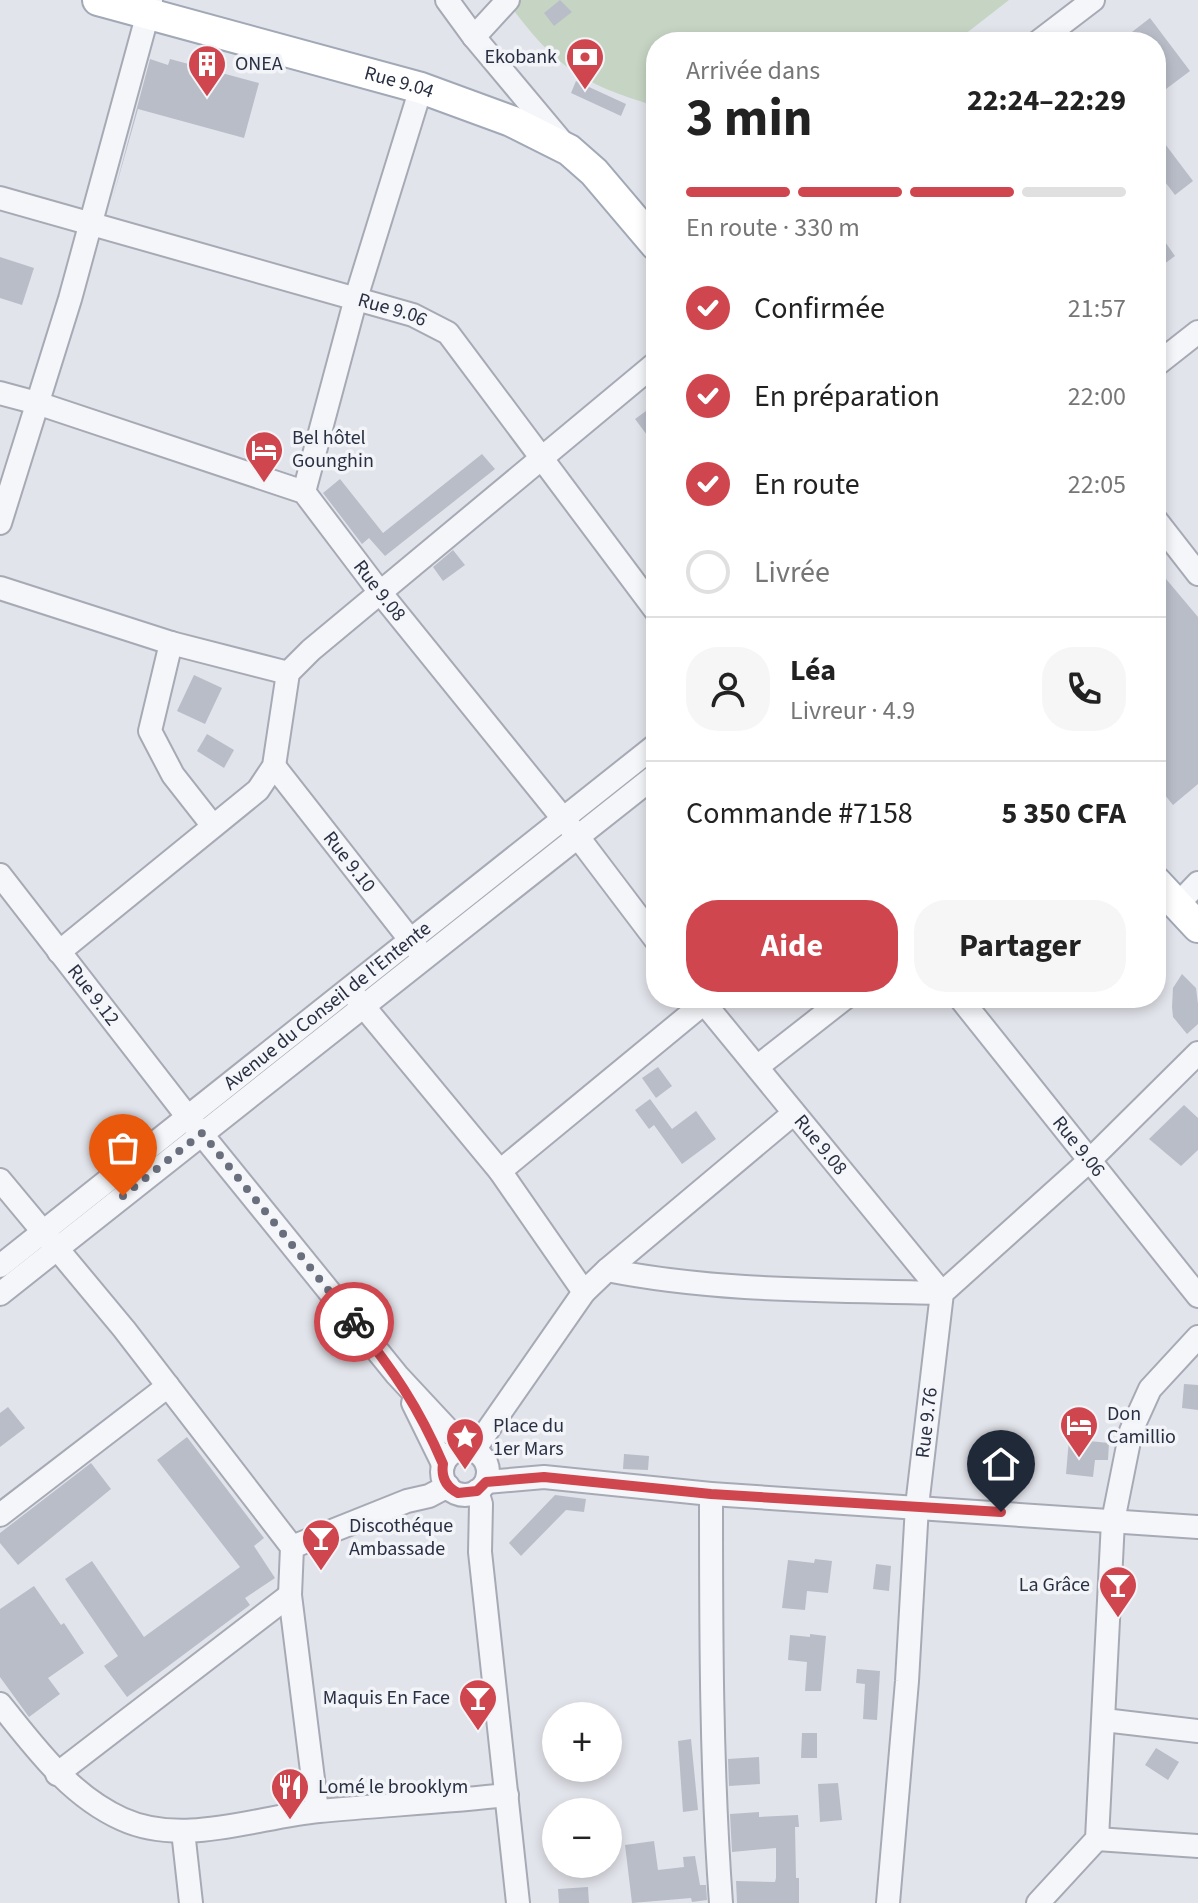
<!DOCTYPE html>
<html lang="fr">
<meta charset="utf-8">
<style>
:root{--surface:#fff;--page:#f6f6f6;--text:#222;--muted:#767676;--line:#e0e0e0;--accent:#d0464e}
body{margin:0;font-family:"Source Sans 3",sans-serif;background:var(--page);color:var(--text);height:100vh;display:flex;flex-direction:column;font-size:30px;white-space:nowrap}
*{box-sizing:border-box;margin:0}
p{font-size:26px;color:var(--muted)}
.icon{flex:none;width:44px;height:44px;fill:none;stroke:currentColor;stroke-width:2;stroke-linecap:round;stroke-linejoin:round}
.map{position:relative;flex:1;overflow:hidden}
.sheet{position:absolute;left:646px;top:32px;width:520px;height:976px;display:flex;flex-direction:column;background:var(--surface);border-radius:32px;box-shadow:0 4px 12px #0003}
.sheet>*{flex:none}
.fabs{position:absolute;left:542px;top:1702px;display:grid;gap:16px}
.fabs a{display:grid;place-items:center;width:80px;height:80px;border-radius:50%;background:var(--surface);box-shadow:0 4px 12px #0003;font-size:40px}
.pin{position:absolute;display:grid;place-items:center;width:68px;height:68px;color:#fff;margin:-82px -34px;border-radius:50% 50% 50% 0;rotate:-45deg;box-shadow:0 0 8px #0007}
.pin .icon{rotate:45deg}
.courier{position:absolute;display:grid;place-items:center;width:80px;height:80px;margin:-40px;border:6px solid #d0464e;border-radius:50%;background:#fff;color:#222;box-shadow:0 2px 10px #0007}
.head em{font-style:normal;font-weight:700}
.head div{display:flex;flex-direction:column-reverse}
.head{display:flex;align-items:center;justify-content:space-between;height:136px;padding:0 40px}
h1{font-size:52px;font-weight:700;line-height:60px}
.bar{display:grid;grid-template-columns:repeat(4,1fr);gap:12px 8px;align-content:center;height:96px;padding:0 40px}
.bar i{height:10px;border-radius:6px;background:var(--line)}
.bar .active{background:var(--accent)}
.bar p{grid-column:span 4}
.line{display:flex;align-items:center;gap:20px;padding:0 40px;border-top:2px solid var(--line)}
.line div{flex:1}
.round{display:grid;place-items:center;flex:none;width:84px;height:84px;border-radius:32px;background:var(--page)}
ol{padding:0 40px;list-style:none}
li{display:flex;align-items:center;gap:24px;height:88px}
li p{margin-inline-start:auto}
li .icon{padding:8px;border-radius:50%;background:var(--accent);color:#fff;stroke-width:4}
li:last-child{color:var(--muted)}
li i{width:44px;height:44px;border:4px solid var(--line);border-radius:50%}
.action{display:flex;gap:16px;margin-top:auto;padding:16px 40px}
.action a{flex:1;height:92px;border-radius:32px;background:var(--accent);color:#fff;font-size:32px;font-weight:700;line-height:92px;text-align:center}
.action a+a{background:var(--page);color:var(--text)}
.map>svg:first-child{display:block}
</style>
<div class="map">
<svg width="1198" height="1903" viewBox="0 0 1198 1903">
<rect width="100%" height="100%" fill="#e2e4eb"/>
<path fill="#c6d5c3" d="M506,0H1009L955,42H656V106C578,83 554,65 506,0Z"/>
<g fill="#b9bdc8">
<path d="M560,0L572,12L554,26L544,13Z"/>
<path d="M1150,18L1190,71L1166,89L1156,76V42H1119Z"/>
<path d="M150,59L168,65L170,59L259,83L244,138L138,109L112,201Z"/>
<path d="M576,81L626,104L621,116L571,93Z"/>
<path d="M1156,132L1193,181L1175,195L1156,170Z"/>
<path d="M1156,229L1175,256L1156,270Z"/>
<path d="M0,257L34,268L22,305L0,298Z"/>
<path d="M646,411L656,423V447L635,419Z"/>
<path d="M482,454L495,469L385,556L369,538L362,544L323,493L340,479L383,533Z"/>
<path d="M453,550L465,565L443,581L433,567Z"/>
<path d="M1156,567L1198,617V784L1173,805L1156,784Z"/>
<path d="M194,675L222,688L205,724L177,711Z"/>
<path d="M207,734L234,750L224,768L197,751Z"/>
<path d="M1182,974L1196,988L1198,1004V1024L1187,1034L1173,1017L1172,1007L1173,988Z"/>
<path d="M658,1067L672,1086L656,1098L642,1078Z"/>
<path d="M650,1099L672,1129L696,1111L716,1139L682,1164L654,1125L649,1129L635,1110Z"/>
<path d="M1184,1105L1198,1118V1150L1181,1166L1149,1139Z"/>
<path d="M1184,1384L1198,1385V1410L1182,1408Z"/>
<path d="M8,1407L25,1428L0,1447V1413Z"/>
<path d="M187,1437L264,1538L254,1546L275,1578L245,1598L250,1605L127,1697L104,1666L118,1656L65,1579L92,1561L144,1637L240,1567L157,1460Z"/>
<path d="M1069,1439L1109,1443L1108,1460H1095L1093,1477L1066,1474Z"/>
<path d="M624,1454L649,1456L648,1470L623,1469Z"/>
<path d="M91,1463L111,1489L18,1565L0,1543V1533Z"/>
<path d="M555,1495L586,1499L584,1512L566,1510L521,1556L509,1543Z"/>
<path d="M815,1559L832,1561L828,1593L807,1591L805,1610L782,1608L788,1560L814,1563Z"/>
<path d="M876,1564L891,1566L889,1591L873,1589Z"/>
<path d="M34,1586L61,1625L64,1623L84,1653L48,1678L60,1694L29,1717L0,1677V1609Z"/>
<path d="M810,1634L826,1636L821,1691H805L807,1662L788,1660L790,1635L810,1637Z"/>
<path d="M857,1669L880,1671L877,1720L863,1719L865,1684L856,1683Z"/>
<path d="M802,1733H817V1758H801Z"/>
<path d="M691,1739L698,1810L683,1812L678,1741Z"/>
<path d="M1156,1748L1179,1762L1168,1780L1145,1765Z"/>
<path d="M759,1757L760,1784L729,1786L728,1759Z"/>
<path d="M838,1783L842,1820L820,1822L818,1784Z"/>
<path d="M759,1812V1817L798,1815L799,1827H795L796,1878H799V1903H737L736,1881L775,1882L776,1878V1848L732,1852L730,1814Z"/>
<path d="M654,1841L658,1870L684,1867L683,1857L695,1856L700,1885H706L707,1900L692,1902L691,1898L632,1903L625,1845Z"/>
<path d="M588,1887L589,1903H559L558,1889Z"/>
</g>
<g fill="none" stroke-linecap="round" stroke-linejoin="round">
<g stroke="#a7aab5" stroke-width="26">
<g id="minor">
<path d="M447,0L474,37L562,142"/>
<path d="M474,37L508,0"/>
<path d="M1038,42L1093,0"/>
<path id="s1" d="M0,198L413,315L448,333L656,611"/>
<path d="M1156,365L1198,332"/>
<path id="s2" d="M0,393L37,403L304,492L379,591L578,837L656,940"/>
<path d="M304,492L356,298L421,88"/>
<path d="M1156,520L1198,574"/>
<path d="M0,523L70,299L151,2"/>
<path d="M0,588L171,643L288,673"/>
<path d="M171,643L150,731L173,775L213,826"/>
<path id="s3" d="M274,766L419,951"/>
<path id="s4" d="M0,875L187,1116L397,1375L466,1449"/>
<path d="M1176,906L1198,883"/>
<path d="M59,952L258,790L274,766L288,673L311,650L656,363"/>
<path d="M355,996L500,1171L584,1292"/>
<path id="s5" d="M700,998L942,1293"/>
<path id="s6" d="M960,998L1198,1296"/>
<path d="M757,1067L845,998"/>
<path d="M500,1171L704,1003"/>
<path d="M0,1180L124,1329L292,1547L290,1595L317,1811"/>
<path id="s7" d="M0,1266L656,745"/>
<path d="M607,1270C717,1292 830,1290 942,1293"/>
<path d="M0,1294L656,775"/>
<path d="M413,1403L443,1464"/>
<circle cx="465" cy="1472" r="23"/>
<path d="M474,1450L584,1292L607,1270L794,1113"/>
<path d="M486,1482L544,1477L711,1494L1198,1527"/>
<path d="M477,1491L481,1504L480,1552L518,1903"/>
<path d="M711,1494C711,1630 711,1767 721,1903"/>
<path d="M0,1515L168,1386"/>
<path d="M292,1547L407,1501L429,1496L448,1486"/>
<path d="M0,1704C35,1747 69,1795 122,1819C183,1847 256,1817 319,1811C382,1805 444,1802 507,1795"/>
<path d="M1104,1720L1198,1731"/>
<path d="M57,1774L290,1595"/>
<path d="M183,1831L191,1903"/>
<path d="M1097,1839L1198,1846"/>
<path id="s8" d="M888,1903L907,1681L917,1506L942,1293L1089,1161L1198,1053"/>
<path d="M1038,1903L1097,1839L1113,1521L1131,1431L1150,1389L1198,1337"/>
</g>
</g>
<g stroke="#a1a8b6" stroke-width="34">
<g id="major">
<path id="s9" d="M98,0L421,88L511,121L569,150L594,172L656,245"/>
<path d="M1156,882L1198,927"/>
</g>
</g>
<use href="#minor" stroke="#f5f6f9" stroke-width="22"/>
<use href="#major" stroke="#fff" stroke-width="30"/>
</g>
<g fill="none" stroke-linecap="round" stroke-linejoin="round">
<path stroke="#6a6f7e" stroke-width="8" stroke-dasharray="0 14.4" d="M123,1196L202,1133L354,1322"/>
<path stroke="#d0464e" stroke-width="10" d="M354,1322C393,1369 419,1408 443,1464C441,1477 446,1487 458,1493L477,1491L486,1482L544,1477L711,1494L1001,1512"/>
</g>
<defs>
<g id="bank-pin" transform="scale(2)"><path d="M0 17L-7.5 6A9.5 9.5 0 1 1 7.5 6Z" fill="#d0464e" stroke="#f2f4f8"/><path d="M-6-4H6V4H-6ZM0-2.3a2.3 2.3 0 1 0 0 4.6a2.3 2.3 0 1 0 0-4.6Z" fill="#fff"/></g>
<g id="building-pin" transform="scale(2)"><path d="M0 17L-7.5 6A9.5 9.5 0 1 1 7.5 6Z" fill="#d0464e" stroke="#f2f4f8"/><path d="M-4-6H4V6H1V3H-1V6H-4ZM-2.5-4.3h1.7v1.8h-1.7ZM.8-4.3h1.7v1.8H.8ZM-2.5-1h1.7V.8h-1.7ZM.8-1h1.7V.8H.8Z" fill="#fff"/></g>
<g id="hotel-pin" transform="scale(2)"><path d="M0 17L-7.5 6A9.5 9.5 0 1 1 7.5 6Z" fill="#d0464e" stroke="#f2f4f8"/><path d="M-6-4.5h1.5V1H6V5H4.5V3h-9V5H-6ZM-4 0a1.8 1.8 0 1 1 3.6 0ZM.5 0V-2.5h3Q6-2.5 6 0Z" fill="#fff"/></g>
<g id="sight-pin" transform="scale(2)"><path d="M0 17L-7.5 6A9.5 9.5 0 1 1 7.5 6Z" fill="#d0464e" stroke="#f2f4f8"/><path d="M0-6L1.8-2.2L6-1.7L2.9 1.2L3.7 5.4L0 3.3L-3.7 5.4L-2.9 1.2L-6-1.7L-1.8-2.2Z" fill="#fff"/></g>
<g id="bar-pin" transform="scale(2)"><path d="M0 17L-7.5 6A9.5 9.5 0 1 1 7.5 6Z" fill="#d0464e" stroke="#f2f4f8"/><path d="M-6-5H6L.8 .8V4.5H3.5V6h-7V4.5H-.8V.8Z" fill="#fff"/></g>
<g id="restaurant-pin" transform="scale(2)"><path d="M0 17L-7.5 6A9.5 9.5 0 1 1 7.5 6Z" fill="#d0464e" stroke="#f2f4f8"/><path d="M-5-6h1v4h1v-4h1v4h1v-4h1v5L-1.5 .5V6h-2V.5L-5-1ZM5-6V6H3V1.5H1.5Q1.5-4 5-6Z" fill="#fff"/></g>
</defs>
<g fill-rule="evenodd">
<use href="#bank-pin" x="585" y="57"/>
<use href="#building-pin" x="207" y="64"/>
<use href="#hotel-pin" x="264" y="450"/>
<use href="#hotel-pin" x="1079" y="1425"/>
<use href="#sight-pin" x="465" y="1437"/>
<use href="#bar-pin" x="321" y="1538"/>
<use href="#bar-pin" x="1118" y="1585"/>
<use href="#bar-pin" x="478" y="1698"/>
<use href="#restaurant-pin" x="290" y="1787"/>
</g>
<g text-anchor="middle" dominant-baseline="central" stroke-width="7" stroke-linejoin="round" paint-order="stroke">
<g font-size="20" fill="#2a3043" stroke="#f2f4f8" text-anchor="start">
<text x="557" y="57" text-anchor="end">Ekobank</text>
<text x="235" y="64">ONEA</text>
<text x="292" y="438">Bel hôtel<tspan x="292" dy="23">Gounghin</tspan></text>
<text x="1107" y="1414">Don<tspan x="1107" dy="23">Camillio</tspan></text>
<text x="493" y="1426">Place du<tspan x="493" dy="23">1er Mars</tspan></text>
<text x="349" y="1526">Discothéque<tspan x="349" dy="23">Ambassade</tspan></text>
<text x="1090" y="1585" text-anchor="end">La Grâce</text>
<text x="450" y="1698" text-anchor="end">Maquis En Face</text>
<text x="318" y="1787">Lomé le brooklym</text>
</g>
<g font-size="20" fill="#2a3043" stroke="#f2f4f8">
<text stroke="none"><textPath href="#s9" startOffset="312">Rue 9.04</textPath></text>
<text stroke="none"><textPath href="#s1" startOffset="408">Rue 9.06</textPath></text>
<text stroke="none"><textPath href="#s2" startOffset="444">Rue 9.08</textPath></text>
<text stroke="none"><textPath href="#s3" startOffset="122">Rue 9.10</textPath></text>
<text stroke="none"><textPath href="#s4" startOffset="152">Rue 9.12</textPath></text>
<text stroke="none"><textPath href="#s7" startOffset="418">Avenue du Conseil de l'Entente</textPath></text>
<text stroke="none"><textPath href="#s5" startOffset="190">Rue 9.08</textPath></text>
<text stroke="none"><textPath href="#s6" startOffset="190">Rue 9.06</textPath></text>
<text stroke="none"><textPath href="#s8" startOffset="482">Rue 9.76</textPath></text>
</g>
</g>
</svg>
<div class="fabs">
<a>+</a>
<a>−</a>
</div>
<div class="pin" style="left:123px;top:1196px;background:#ea580c"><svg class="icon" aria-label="bag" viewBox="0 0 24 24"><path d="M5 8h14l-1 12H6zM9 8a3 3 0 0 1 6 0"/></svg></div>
<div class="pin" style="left:1001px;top:1512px;background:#1f2937"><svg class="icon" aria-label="home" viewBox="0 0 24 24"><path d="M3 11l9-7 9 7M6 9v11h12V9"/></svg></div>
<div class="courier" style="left:354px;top:1322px"><svg class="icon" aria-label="bike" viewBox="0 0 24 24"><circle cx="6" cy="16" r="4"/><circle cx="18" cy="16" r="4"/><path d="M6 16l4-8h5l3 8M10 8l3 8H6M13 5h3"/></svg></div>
<section class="sheet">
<div class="head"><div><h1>3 min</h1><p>Arrivée dans</p></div><em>22:24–22:29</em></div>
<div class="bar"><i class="active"></i><i class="active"></i><i class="active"></i><i></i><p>En route · 330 m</p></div>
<ol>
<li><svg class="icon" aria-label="check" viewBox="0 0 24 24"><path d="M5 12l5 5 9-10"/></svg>Confirmée<p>21:57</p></li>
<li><svg class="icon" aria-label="check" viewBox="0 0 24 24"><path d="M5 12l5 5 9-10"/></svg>En préparation<p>22:00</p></li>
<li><svg class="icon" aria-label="check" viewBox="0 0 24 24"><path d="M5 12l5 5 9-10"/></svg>En route<p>22:05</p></li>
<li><i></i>Livrée</li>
</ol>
<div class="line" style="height:144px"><a class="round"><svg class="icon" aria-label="person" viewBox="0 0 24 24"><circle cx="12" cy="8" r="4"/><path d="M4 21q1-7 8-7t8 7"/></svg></a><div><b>Léa</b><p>Livreur · 4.9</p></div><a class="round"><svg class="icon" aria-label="phone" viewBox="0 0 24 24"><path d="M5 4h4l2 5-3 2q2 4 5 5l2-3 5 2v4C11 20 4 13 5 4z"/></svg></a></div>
<div class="line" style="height:104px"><div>Commande #7158</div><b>5 350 CFA</b></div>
<div class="action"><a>Aide</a><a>Partager</a></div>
</section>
</div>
